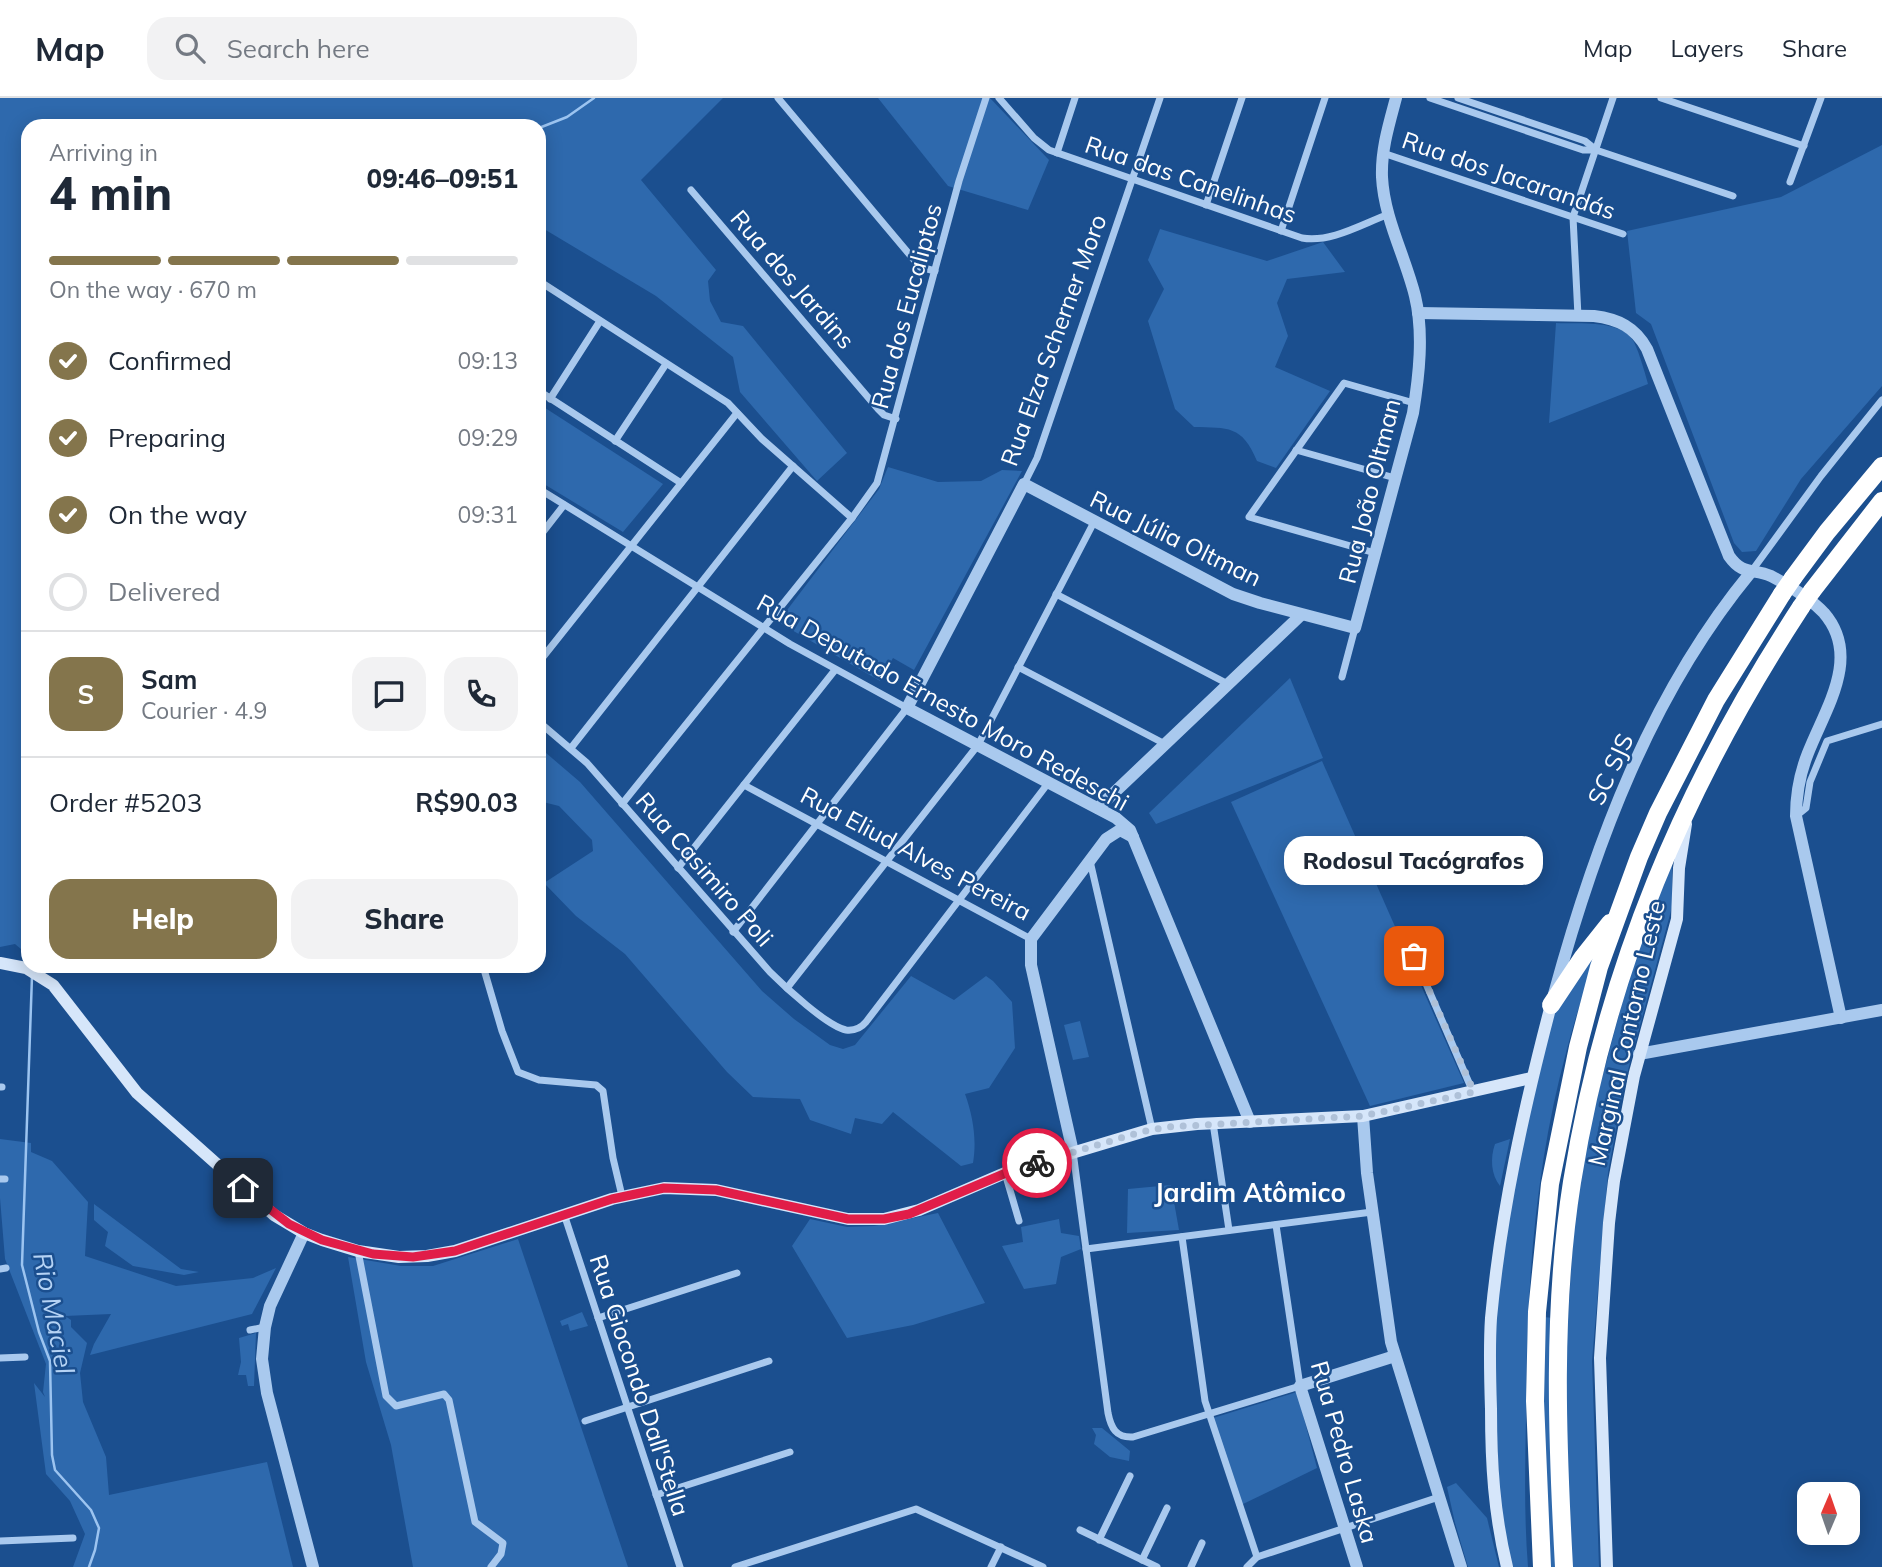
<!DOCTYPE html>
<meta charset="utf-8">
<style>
:root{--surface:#fff;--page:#f2f2f3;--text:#1f2937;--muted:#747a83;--line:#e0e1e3;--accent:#84754c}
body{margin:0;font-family:Mulish,sans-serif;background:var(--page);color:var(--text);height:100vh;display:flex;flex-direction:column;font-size:26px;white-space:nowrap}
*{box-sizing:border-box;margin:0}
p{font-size:23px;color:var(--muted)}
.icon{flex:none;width:38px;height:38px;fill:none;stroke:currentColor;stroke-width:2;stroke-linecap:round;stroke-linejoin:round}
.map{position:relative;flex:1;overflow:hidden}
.drawer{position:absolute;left:21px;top:21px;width:525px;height:854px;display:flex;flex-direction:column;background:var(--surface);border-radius:21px;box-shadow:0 4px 18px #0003}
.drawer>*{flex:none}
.needle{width:46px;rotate:2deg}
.tools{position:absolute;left:1797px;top:1384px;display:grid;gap:14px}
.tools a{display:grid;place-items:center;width:63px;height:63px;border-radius:14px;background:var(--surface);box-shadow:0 4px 18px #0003;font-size:35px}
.pin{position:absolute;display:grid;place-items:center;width:60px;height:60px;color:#fff;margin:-30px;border-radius:14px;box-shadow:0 4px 10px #0006}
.courier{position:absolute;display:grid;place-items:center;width:70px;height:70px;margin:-35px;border:5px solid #e11d48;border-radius:50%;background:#fff;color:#222;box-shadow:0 2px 9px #0007}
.bubble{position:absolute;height:49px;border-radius:21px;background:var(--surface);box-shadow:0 4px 18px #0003;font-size:23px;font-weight:800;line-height:49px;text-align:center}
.head em{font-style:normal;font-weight:800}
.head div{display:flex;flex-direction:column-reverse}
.head{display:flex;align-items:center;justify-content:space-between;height:119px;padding:0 28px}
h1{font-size:46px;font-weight:800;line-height:52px}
.bar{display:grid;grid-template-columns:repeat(4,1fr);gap:10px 7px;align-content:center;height:84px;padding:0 28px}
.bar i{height:9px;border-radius:5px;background:var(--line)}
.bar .selected{background:var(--accent)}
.bar p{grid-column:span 4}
.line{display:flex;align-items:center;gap:18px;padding:0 28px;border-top:2px solid var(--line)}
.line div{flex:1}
.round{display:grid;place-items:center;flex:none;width:74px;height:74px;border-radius:21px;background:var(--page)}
ol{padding:0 28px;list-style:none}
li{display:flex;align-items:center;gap:21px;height:77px}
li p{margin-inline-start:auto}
li .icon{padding:7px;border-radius:50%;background:var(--accent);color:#fff;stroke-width:4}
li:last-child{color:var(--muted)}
li i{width:38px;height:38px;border:4px solid var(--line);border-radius:50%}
.cta{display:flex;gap:14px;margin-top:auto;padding:14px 28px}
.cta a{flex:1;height:80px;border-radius:21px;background:var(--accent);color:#fff;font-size:28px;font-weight:800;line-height:80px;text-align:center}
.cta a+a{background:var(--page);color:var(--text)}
header{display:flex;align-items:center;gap:42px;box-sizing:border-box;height:98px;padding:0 35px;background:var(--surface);border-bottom:2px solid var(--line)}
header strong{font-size:33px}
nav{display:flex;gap:38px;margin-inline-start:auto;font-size:24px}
.search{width:490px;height:63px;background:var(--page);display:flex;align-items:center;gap:18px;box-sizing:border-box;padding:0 24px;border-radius:21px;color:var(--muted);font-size:26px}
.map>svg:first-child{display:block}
</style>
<header>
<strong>Map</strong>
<div class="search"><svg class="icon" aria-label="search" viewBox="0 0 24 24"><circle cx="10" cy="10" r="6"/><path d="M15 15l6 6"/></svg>Search here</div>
<nav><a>Map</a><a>Layers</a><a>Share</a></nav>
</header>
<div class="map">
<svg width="1882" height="1469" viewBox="0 0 1882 1469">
<rect width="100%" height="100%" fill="#1b4f8f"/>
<g fill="#2e69ad">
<path d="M0,0H723L641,82L716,172L708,183L710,203L721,224L743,228L847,355L817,383L740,294L733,259L656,198L539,128V28H28V857L15,846L0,849Z"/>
<path d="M878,0H990L1049,62L1028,112L948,88Z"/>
<path d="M1882,47V288L1801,381L1756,453L1742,454L1734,445L1651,226L1636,215L1627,133L1781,99Z"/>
<path d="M1160,131L1267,163L1323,144L1345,174L1287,181L1277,205L1288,238L1275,269L1330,293L1276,370L1257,363C1242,327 1228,330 1194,329L1175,311L1148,223L1164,191L1148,162Z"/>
<path d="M1556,225C1577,226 1623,221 1634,244C1640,257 1644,272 1648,286L1549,325Z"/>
<path d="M539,306L663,386L623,434L539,383Z"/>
<path d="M888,369L938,384L981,383L1002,372L1022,373L914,572L893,560L880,583L778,524L879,391Z"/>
<path d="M1290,580L1323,660L1156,726L1149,715Z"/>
<path d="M539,649L580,684L762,893L794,921L830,947L843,951L855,947L911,878L954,902L986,878L993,883L1012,904L1015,950L989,990L965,996C973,1018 977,1042 973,1065L961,1068L893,1014L882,1026L855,1020L851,1036L810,1022L800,1001L753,999L727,974L625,856L576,818L544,785L593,753L592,742L559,708L539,703Z"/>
<path d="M1322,663L1464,985L1370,1008L1231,704Z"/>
<path d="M1672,761V809L1624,987L1608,1075L1592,1263L1599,1469H1571L1564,1280L1575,1112L1591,1022L1627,886L1649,818Z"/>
<path d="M1600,844C1589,880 1576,915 1567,951C1534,1071 1526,1197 1526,1320C1525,1370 1524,1419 1528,1469H1510L1500,1403L1494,1278L1495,1221L1510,1100L1554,908Z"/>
<path d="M1080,923L1089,959L1073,962L1064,927Z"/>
<path d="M0,1041L31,1045V1054L52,1063L88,1104L85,1158L176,1188L253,1180L276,1170L252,1216L90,1257L94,1246L111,1216L65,1218L71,1222V1229L87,1245L80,1275L83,1304L106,1359L109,1397L267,1364L293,1469H73L85,1436L70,1403L46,1376L34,1285L45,1299L43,1294L46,1266L5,1161L0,1100Z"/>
<path d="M1510,1041L1500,1088C1491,1077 1490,1060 1495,1046Z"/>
<path d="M1171,1087L1179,1132L1127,1135L1128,1091Z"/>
<path d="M94,1106L181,1171L199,1174L184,1177L133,1168L105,1148L108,1134L94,1122Z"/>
<path d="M938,1115L985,1205L913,1227L847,1240L792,1148L810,1121L847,1129L874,1128Z"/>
<path d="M1059,1121L1061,1135L1079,1138L1081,1151L1061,1159L1056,1186L1024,1191L1002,1148L1023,1144L1021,1129Z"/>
<path d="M518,1141L628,1469H413L391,1347L366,1264L348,1159L401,1168H433Z"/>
<path d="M582,1214L588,1228L570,1233L568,1226L562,1228L560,1223Z"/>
<path d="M1543,1219L1554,1220L1559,1469H1548L1542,1344Z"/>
<path d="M256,1235L254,1288H248L246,1277H238L241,1264L239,1240Z"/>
<path d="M1297,1294L1317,1370L1241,1407L1213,1320Z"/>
<path d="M1092,1330H1102L1130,1353L1129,1363L1110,1359L1094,1346L1096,1337Z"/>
<path d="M1456,1385L1487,1420L1499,1469H1468L1455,1425L1447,1389Z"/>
</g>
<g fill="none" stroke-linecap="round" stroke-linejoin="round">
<g stroke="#9cc4f0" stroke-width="2.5">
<path d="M539,30L567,19L594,0"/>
<path d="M32,878L22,1167L39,1234L50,1263L52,1357L55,1372L91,1412L99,1430L95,1452L89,1469"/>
</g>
<g stroke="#a9c9ee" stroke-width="7">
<path d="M778,0L920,169L935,173"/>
<path d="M999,0L1034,40L1049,52L1302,140C1331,145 1362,126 1389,116"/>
<path d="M1430,0L1583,52H1596L1733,98"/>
<path d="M1458,0L1585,43L1595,51"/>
<path d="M1661,0L1804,48"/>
<path d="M1057,55L1075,0"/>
<path d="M1383,55L1623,136"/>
<path d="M1790,84L1821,0"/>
<path d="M691,92L878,311L884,317L896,321"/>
<path d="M1206,107L1242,0"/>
<path d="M1281,133L1325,0"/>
<path d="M539,183L728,305L762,341L852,420"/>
<path d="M1578,218L1573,119L1613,0"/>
<path d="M539,293L681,385"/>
<path d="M550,301L600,223"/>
<path d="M615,343L666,266"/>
<path d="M1296,352L1395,380"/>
<path d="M1024,386L1037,360L1160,0"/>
<path d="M539,391L790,546L907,610L733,834"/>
<path d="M539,439L564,407"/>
<path d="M1375,455L1249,419L1344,285L1414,305"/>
<path d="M1751,474L1821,378L1882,302"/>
<path d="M1056,496L1228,586"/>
<path d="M539,564L737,315"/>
<path d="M1018,569L1165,646"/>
<path d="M1342,579L1355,530"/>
<path d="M539,624L587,665L770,874C785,889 827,928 846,932C855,933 861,930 866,924L1049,684"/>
<path d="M571,650L793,368"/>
<path d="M744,687L1031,841"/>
<path d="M622,706L852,420L877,385L959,83L986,0"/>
<path d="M1796,718L1806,710L1810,684L1827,643L1882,626"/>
<path d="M1090,763L1152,1031"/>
<path d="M678,770L835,572"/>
<path d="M1404,835L1473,994"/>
<path d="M483,868L502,933L518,974L539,982L596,987L603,993L613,1060L622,1098"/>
<path d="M787,890L978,647L1094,424"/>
<path d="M0,989H2"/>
<path d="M1213,1025L1229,1132"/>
<path d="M1073,1054L1108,1315C1111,1330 1116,1340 1133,1339L1300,1288L1276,1127"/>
<path d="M1005,1075L1019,1123"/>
<path d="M0,1081H5"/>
<path d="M564,1116L680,1469"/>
<path d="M1182,1139L1205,1303L1257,1459"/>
<path d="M1086,1151L1372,1114"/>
<path d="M358,1153L386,1298L396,1308L444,1296L449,1302L475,1424L503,1445L501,1456L491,1469"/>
<path d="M0,1171L6,1170"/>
<path d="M598,1220L737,1175"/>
<path d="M250,1232L265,1229"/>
<path d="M0,1260L25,1259"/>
<path d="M585,1323L769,1263"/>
<path d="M656,1397L790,1354"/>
<path d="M1080,1432L1157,1469"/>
<path d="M1099,1442L1130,1378"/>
<path d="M0,1443L73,1440"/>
<path d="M1142,1462L1167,1410"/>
<path d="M735,1469L916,1411L1043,1469"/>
<path d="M991,1469L1001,1449"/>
<path d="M1191,1469L1202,1445"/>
<path d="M1247,1469L1257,1459L1439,1399"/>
</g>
<g stroke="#a9c9ee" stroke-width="12">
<path d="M1418,215L1594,218C1618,221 1635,229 1647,251L1729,458C1743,478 1753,470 1771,478C1788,487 1811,501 1824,515C1862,559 1825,611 1808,655C1800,675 1796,695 1796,718L1841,920"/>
<path d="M1098,710L1301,517"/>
<path d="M1554,896C1595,746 1651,595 1751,474"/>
<path d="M1639,956L1882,912"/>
<path d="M1363,1018L1367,1075L1391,1244L1461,1469"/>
<path d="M1250,1024L1130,732L1116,720L907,610L1024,386L1233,496L1260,505L1355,530L1413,315C1419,278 1424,235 1415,198C1405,158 1384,120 1382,79C1381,52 1389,26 1396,0"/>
<path d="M1073,1054L1031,867V841L1106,741L1120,732L1133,739"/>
<path d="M304,1135L270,1208L265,1229L262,1261L267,1295L313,1469"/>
<path d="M1357,1469L1300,1288L1395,1258"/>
</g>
<g stroke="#d6e6fa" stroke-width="12">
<path d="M0,865L26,870L53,887L137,995L274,1117L304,1135L322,1142L358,1153L399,1159L427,1158L455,1153L612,1101L664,1090L716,1092L848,1121H884L919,1112L1005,1075L1152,1031L1197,1026L1363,1018L1531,980"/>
<path d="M1507,1469C1494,1416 1491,1365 1491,1311C1490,1281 1489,1250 1491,1220C1501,1113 1524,1010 1551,907"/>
<path d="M1607,1469L1600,1260L1609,1125L1614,1083L1634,978L1677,821L1679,770L1686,726"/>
</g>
<g stroke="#fff" stroke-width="18">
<path d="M1793,480L1827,434L1882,368"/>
<path d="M1812,493L1882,403"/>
<path d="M1551,907L1583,859L1610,825"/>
<path d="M1542,1469L1535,1303L1537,1214L1550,1086L1578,949L1599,869L1639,759L1658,715L1716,602L1782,496"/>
<path d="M1564,1469C1557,1341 1552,1211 1572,1084C1606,872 1684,688 1801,509"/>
</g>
<g stroke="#fff" stroke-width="18">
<path d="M1782,496L1793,480"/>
<path d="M1801,509L1812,493"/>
</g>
</g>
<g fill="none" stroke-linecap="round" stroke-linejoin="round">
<path stroke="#afc1d8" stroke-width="7" stroke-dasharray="0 12.6" d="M1037,1065L1141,1034L1167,1029L1363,1018L1474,994L1414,858"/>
<path stroke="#e11d48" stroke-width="9" d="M243,1090L289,1126L322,1142L373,1156L413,1159L455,1153L612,1101L664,1090L716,1092L848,1121H884L909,1116L1006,1075L1037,1065"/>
</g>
<g text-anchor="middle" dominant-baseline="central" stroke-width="5" stroke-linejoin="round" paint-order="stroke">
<g font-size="24" fill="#fff" stroke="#1b4f8f">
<text transform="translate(1509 77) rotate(19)">Rua dos Jacarandás</text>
<text transform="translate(1191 81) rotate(19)">Rua das Canelinhas</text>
<text transform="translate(793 181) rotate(49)">Rua dos Jardins</text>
<text transform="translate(906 208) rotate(-75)">Rua dos Eucaliptos</text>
<text transform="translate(1053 242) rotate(-70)">Rua Elza Scherner Moro</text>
<text transform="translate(1369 393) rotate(-76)">Rua João Oltman</text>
<text transform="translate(1176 440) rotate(26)">Rua Júlia Oltman</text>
<text transform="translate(943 604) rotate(29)">Rua Deputado Ernesto Moro Redeschi</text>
<text transform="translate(1610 671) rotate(-65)">SC SJS</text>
<text transform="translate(916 755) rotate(28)">Rua Eliud Alves Pereira</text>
<text transform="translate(705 771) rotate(49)">Rua Casimiro Poli</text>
<text transform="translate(1626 935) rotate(-77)">Marginal Contorno Leste</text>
<text transform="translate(640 1287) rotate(72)">Rua Giocondo Dall'Stella</text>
<text transform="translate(1345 1354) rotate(74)">Rua Pedro Laska</text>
</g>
<g font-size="26" font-weight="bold" fill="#fff" stroke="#1b4f8f">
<text x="1250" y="1094">Jardim Atômico</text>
</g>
<g font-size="26" font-style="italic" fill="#b5d3f5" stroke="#1b4f8f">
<text transform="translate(54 1215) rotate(79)">Rio Maciel</text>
</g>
</g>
</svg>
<div class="tools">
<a><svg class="needle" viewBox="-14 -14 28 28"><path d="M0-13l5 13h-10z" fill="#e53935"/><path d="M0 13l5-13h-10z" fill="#747a83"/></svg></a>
</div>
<div class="pin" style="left:1414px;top:858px;background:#ea580c"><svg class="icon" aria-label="bag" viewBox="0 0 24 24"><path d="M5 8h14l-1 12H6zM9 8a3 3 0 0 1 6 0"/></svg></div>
<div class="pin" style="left:243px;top:1090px;background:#1f2937"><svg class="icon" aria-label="home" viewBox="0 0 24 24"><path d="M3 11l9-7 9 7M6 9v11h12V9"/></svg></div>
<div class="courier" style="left:1037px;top:1065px"><svg class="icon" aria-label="bike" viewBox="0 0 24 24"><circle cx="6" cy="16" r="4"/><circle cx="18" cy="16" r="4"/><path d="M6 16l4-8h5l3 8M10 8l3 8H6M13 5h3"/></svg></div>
<div class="bubble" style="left:1284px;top:738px;width:259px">Rodosul Tacógrafos</div>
<section class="drawer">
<div class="head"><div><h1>4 min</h1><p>Arriving in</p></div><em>09:46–09:51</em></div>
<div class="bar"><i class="selected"></i><i class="selected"></i><i class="selected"></i><i></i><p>On the way · 670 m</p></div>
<ol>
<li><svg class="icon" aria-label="check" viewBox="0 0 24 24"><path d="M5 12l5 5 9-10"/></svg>Confirmed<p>09:13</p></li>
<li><svg class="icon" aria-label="check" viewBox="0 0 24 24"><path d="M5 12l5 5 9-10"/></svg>Preparing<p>09:29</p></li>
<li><svg class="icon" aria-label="check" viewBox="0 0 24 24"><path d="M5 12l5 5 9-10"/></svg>On the way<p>09:31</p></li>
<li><i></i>Delivered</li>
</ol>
<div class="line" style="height:126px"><b class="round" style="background:var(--accent);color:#fff">S</b><div><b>Sam</b><p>Courier · 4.9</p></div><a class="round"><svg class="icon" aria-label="chat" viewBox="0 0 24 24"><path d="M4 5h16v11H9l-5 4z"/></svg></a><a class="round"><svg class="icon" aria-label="phone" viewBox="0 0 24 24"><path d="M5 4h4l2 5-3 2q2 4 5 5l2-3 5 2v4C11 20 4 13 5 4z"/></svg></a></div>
<div class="line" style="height:91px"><div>Order #5203</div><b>R$90.03</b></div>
<div class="cta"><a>Help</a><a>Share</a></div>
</section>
</div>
